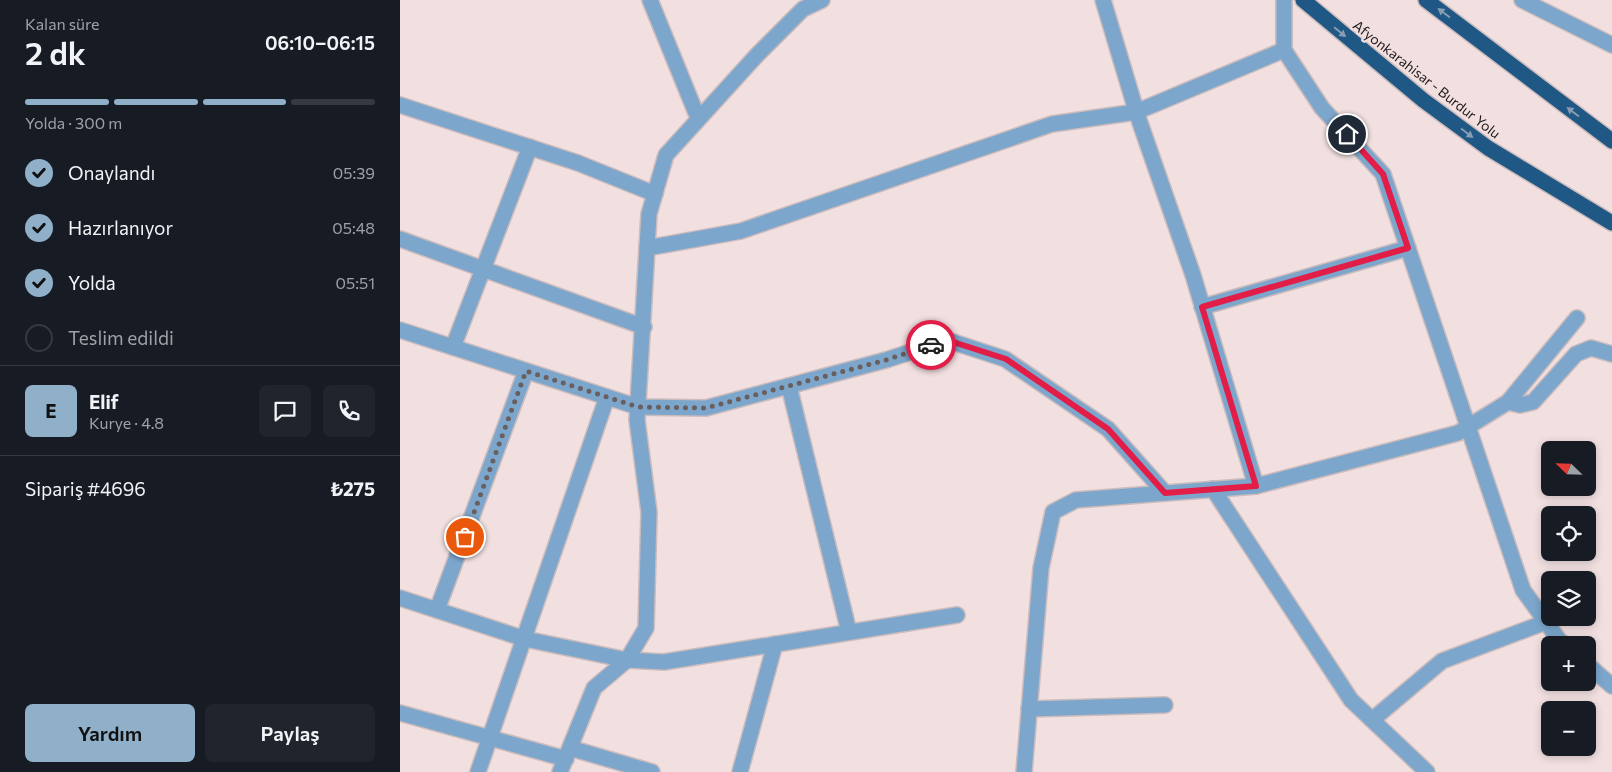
<!DOCTYPE html>
<html lang="tr">
<meta charset="utf-8">
<style>
:root{--surface:#171b24;--page:#20242c;--text:#f1f3f6;--muted:#9ea1a6;--line:#363941;--accent:#90b0c9}
body{margin:0;font-family:Commissioner,sans-serif;background:var(--page);color:var(--text);height:100vh;display:flex;flex-direction:column;font-size:19px;white-space:nowrap}
*{box-sizing:border-box;margin:0}
p{font-size:16px;color:var(--muted)}
.icon{flex:none;width:28px;height:28px;fill:none;stroke:currentColor;stroke-width:2;stroke-linecap:round;stroke-linejoin:round}
.map{position:relative;flex:1;overflow:hidden}
.side{display:flex;flex-direction:column;background:var(--surface);width:400px}
.side>*{flex:none}
.needle{width:32px;rotate:293deg}
.fabs{position:absolute;left:1141px;top:441px;display:grid;gap:10px}
.fabs a{display:grid;place-items:center;width:55px;height:55px;border-radius:8px;background:var(--surface);box-shadow:0 2px 8px #0003;font-size:25px}
.pin{position:absolute;display:grid;place-items:center;width:42px;height:42px;color:#fff;margin:-21px;border:2px solid #fff;border-radius:50%;box-shadow:0 1px 5px #0007}
.courier{position:absolute;display:grid;place-items:center;width:50px;height:50px;margin:-25px;border:4px solid #e11d48;border-radius:50%;background:#fff;color:#222;box-shadow:0 1px 6px #0007}
.headline em{font-style:normal;font-weight:600}
.headline div{display:flex;flex-direction:column-reverse}
.headline{display:flex;align-items:center;justify-content:space-between;height:85px;padding:0 25px}
h1{font-size:32px;font-weight:600;line-height:38px}
.bar{display:grid;grid-template-columns:repeat(4,1fr);gap:8px 5px;align-content:center;height:60px;padding:0 25px}
.bar i{height:6px;border-radius:4px;background:var(--line)}
.bar .selected{background:var(--accent)}
.bar p{grid-column:span 4}
.line{display:flex;align-items:center;gap:12px;padding:0 25px;border-top:1px solid var(--line)}
.line div{flex:1}
.round{display:grid;place-items:center;flex:none;width:52px;height:52px;border-radius:8px;background:var(--page)}
ol{padding:0 25px;list-style:none}
li{display:flex;align-items:center;gap:15px;height:55px}
li p{margin-inline-start:auto}
li .icon{padding:5px;border-radius:50%;background:var(--accent);color:#111;stroke-width:4}
li:last-child{color:var(--muted)}
li i{width:28px;height:28px;border:2px solid var(--line);border-radius:50%}
.action{display:flex;gap:10px;margin-top:auto;padding:10px 25px}
.action a{flex:1;height:58px;border-radius:8px;background:var(--accent);color:#111;font-size:20px;font-weight:600;line-height:58px;text-align:center}
.action a+a{background:var(--page);color:var(--text)}
main{display:flex;flex:1;min-height:0}
.map>svg:first-child{display:block}
</style>
<main>
<section class="side">
<div class="headline"><div><h1>2 dk</h1><p>Kalan süre</p></div><em>06:10–06:15</em></div>
<div class="bar"><i class="selected"></i><i class="selected"></i><i class="selected"></i><i></i><p>Yolda · 300 m</p></div>
<ol>
<li><svg class="icon" aria-label="check" viewBox="0 0 24 24"><path d="M5 12l5 5 9-10"/></svg>Onaylandı<p>05:39</p></li>
<li><svg class="icon" aria-label="check" viewBox="0 0 24 24"><path d="M5 12l5 5 9-10"/></svg>Hazırlanıyor<p>05:48</p></li>
<li><svg class="icon" aria-label="check" viewBox="0 0 24 24"><path d="M5 12l5 5 9-10"/></svg>Yolda<p>05:51</p></li>
<li><i></i>Teslim edildi</li>
</ol>
<div class="line" style="height:90px"><b class="round" style="background:var(--accent);color:#111">E</b><div><b>Elif</b><p>Kurye · 4.8</p></div><a class="round"><svg class="icon" aria-label="chat" viewBox="0 0 24 24"><path d="M4 5h16v11H9l-5 4z"/></svg></a><a class="round"><svg class="icon" aria-label="phone" viewBox="0 0 24 24"><path d="M5 4h4l2 5-3 2q2 4 5 5l2-3 5 2v4C11 20 4 13 5 4z"/></svg></a></div>
<div class="line" style="height:65px"><div>Sipariş #4696</div><b>₺275</b></div>
<div class="action"><a>Yardım</a><a>Paylaş</a></div>
</section>
<div class="map">
<svg width="1212" height="772" viewBox="0 0 1212 772">
<rect width="100%" height="100%" fill="#f2e0e1"/>
<g fill="none" stroke-linecap="round" stroke-linejoin="round">
<g stroke="#ccbcbd" stroke-width="18">
<g id="minor">
<path d="M250,0L298,118"/>
<path d="M703,0L738,117L793,275L856,486"/>
<path d="M884,0V50L922,108L983,174L1123,590L1159,640L1165,645"/>
<path d="M1122,0L1212,45"/>
<path d="M0,105L178,163L255,194"/>
<path d="M0,239L244,327"/>
<path d="M247,248L341,231L652,124L736,112L884,50"/>
<path d="M802,307L1008,248"/>
<path d="M0,330L238,407L306,408L486,360L547,340L605,359L708,429L765,493"/>
<path d="M53,347L130,147"/>
<path d="M389,386L449,632"/>
<path d="M1108,402L1120,405L1133,402L1176,354L1191,348L1212,354"/>
<path d="M813,489L951,700L1027,772"/>
<path d="M0,598L125,639L227,660L264,662L557,615"/>
<path d="M37,610L126,371"/>
<path d="M1188,665L1212,686"/>
<path d="M629,709L765,705"/>
<path d="M0,713L166,759"/>
<path d="M972,720L1042,661L1146,622"/>
<path d="M170,748L252,772"/>
<path d="M78,772L207,397"/>
<path d="M160,772L194,688L227,660L246,628L249,512L237,420L249,214L266,155L357,55L403,9L422,0"/>
<path d="M340,772L375,644"/>
<path d="M624,772L641,568L653,512L676,500L856,486L1058,433L1108,402L1177,318"/>
</g>
</g>
<g stroke="#ccbcbd" stroke-width="18">
<g id="highway">
<path d="M903,0L1023,100L1088,148L1212,223"/>
<path d="M1026,0L1212,141"/>
</g>
</g>
<use href="#minor" stroke="#7ca6cb" stroke-width="15"/>
<use href="#highway" stroke="#1f5885" stroke-width="15"/>
</g>
<defs><path id="oneway-solid" d="M-6-.8H1V-3.2L6.5 0L1 3.2V.8H-6Z" transform="scale(1.25)"/></defs>
<g fill="#889cb3">
<use href="#oneway-solid" transform="translate(1044 13) rotate(-143)"/>
<use href="#oneway-solid" transform="translate(940 32) rotate(39)"/>
<use href="#oneway-solid" transform="translate(1173 112) rotate(-143)"/>
<use href="#oneway-solid" transform="translate(1067 133) rotate(37)"/>
</g>
<g fill="none" stroke-linecap="round" stroke-linejoin="round">
<path stroke="#695f5f" stroke-width="5" stroke-dasharray="0 9" d="M65,537L126,371L238,407L306,408L486,360L531,345"/>
<path stroke="#e11d48" stroke-width="6" d="M531,345L547,340L606,359L708,429L765,493L856,486L802,307L1008,248L983,174L947,134"/>
</g>
<g text-anchor="middle" dominant-baseline="central" stroke-width="4.5" stroke-linejoin="round" paint-order="stroke">
<g font-size="14" fill="#1f1919" stroke="#f2e0e1">
<text transform="translate(1027 79) rotate(38)">Afyonkarahisar - Burdur Yolu</text>
</g>
</g>
</svg>
<div class="fabs">
<a><svg class="needle" viewBox="-14 -14 28 28"><path d="M0-13l5 13h-10z" fill="#e53935"/><path d="M0 13l5-13h-10z" fill="#9ea1a6"/></svg></a>
<a><svg class="icon" aria-label="locate" viewBox="0 0 24 24"><circle cx="12" cy="12" r="6"/><path d="M12 2v4M12 18v4M2 12h4M18 12h4"/></svg></a>
<a><svg class="icon" aria-label="layers" viewBox="0 0 24 24"><path d="M12 4l9 5-9 5-9-5zM3 14l9 5 9-5"/></svg></a>
<a>+</a>
<a>−</a>
</div>
<div class="pin" style="left:65px;top:537px;background:#ea580c"><svg class="icon" aria-label="bag" viewBox="0 0 24 24"><path d="M5 8h14l-1 12H6zM9 8a3 3 0 0 1 6 0"/></svg></div>
<div class="pin" style="left:947px;top:134px;background:#1f2937"><svg class="icon" aria-label="home" viewBox="0 0 24 24"><path d="M3 11l9-7 9 7M6 9v11h12V9"/></svg></div>
<div class="courier" style="left:531px;top:345px"><svg class="icon" aria-label="car" viewBox="0 0 24 24"><path d="M5 17H2v-5l4-1 3-4h7l3 4 3 1v5h-3M9 17h6M6 11h13"/><circle cx="7" cy="17" r="2"/><circle cx="17" cy="17" r="2"/></svg></div>
</div>
</main>
